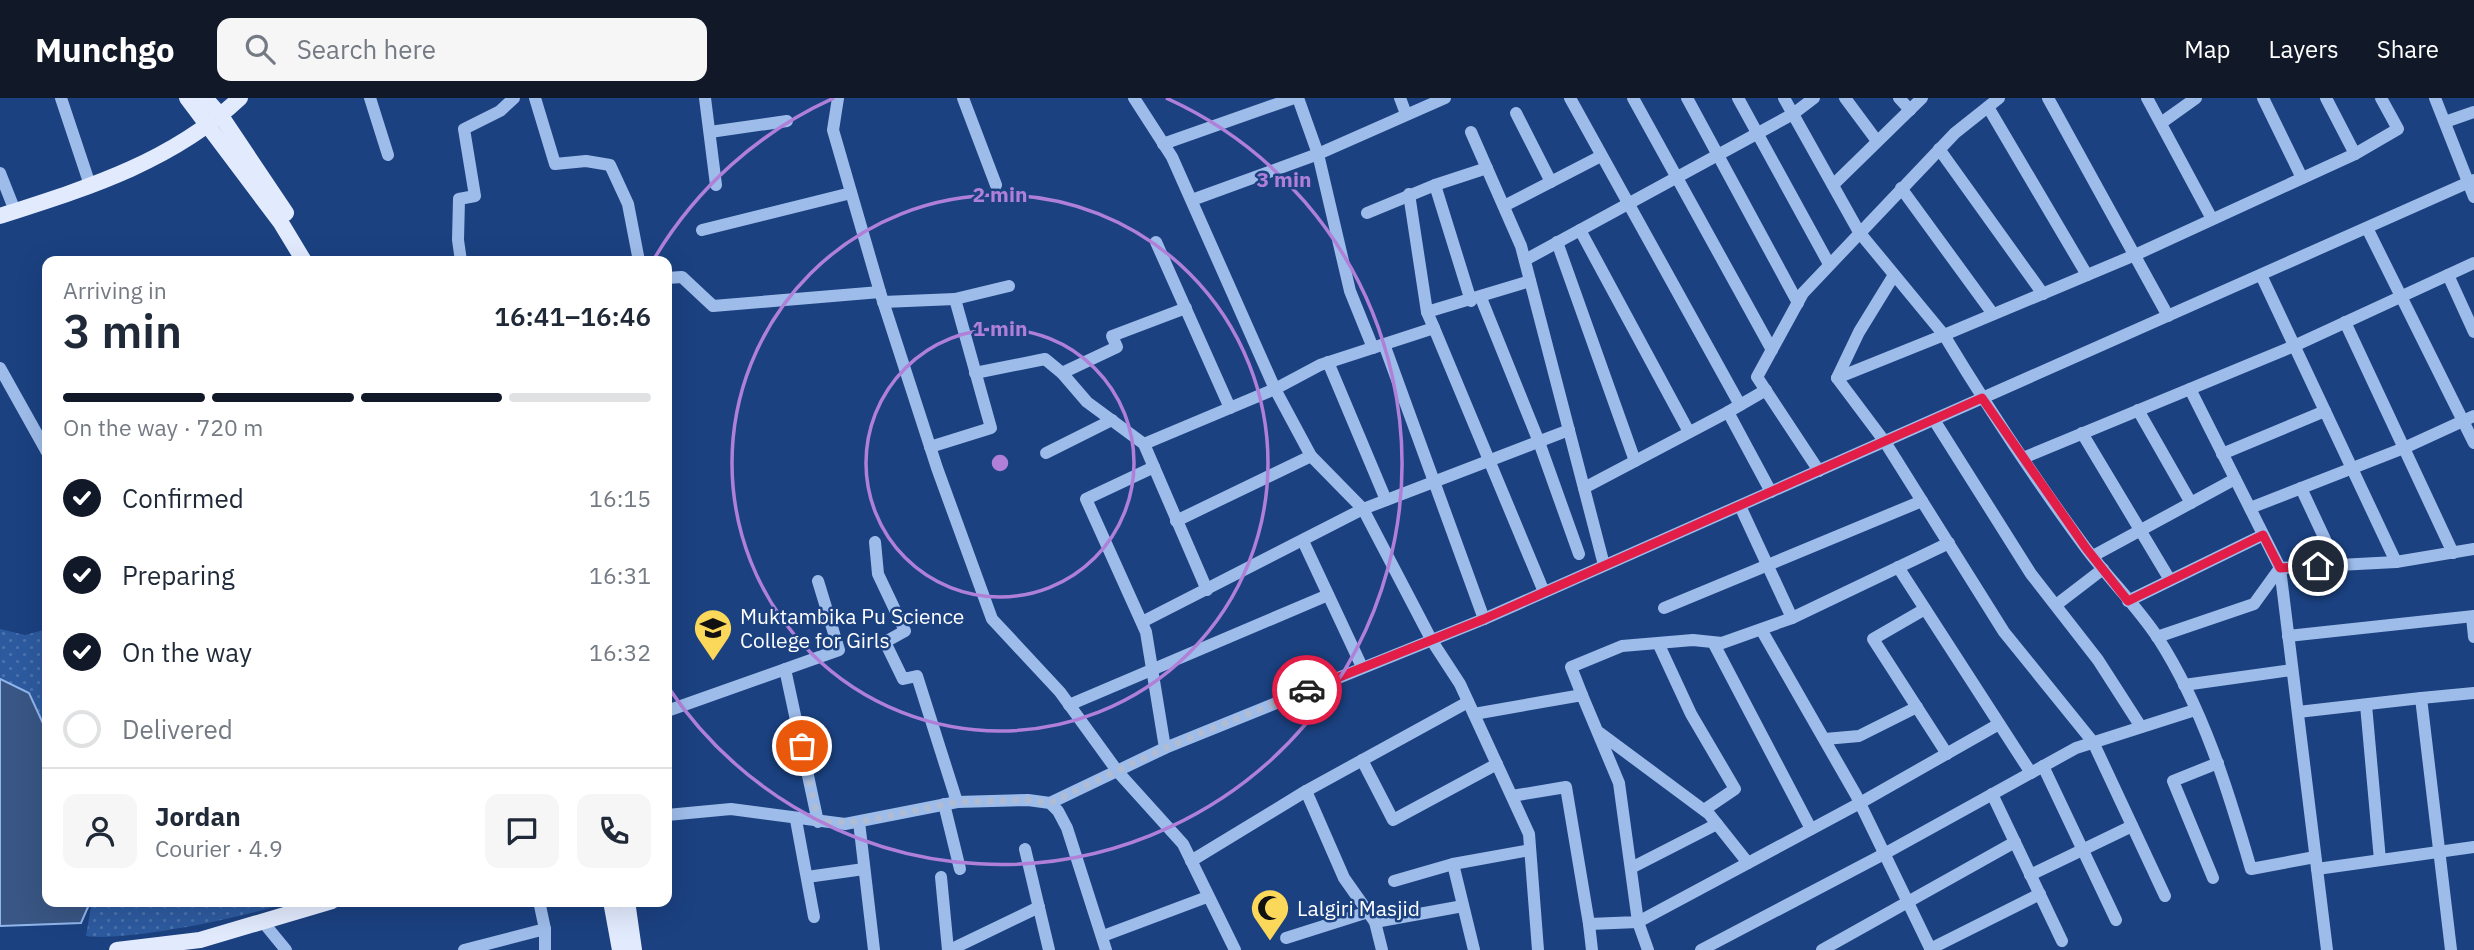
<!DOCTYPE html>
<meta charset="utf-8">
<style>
:root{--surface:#fff;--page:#f6f6f7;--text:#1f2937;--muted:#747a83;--line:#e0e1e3;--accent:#111827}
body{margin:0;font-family:"IBM Plex Sans",sans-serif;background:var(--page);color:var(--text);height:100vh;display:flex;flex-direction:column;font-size:26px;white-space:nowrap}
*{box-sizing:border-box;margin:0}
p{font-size:23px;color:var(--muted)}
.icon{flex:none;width:38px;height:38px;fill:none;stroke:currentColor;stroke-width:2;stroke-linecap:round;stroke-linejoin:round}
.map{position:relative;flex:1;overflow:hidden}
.sheet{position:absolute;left:42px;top:158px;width:630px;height:651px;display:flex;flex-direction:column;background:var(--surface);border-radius:14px;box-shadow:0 7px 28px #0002}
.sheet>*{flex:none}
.pin{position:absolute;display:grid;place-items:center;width:60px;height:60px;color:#fff;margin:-30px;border:4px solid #fff;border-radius:50%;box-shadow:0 2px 7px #0007}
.courier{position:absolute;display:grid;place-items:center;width:70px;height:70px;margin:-35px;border:5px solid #e11d48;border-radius:50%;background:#fff;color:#222;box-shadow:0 2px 9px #0007}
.overview em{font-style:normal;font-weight:600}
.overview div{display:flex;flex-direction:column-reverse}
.overview{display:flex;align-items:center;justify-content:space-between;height:119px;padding:0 21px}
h1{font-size:46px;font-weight:600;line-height:52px}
.bar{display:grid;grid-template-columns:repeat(4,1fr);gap:10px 7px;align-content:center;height:84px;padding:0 21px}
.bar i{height:9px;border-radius:5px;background:var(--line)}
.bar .active{background:var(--accent)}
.bar p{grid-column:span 4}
.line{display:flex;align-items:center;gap:18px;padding:0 21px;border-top:2px solid var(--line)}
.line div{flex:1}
.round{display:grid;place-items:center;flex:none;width:74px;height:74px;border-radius:14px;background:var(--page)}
ol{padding:0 21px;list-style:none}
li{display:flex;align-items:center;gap:21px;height:77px}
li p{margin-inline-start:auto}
li .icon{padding:7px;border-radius:50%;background:var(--accent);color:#fff;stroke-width:4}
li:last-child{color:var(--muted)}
li i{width:38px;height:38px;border:4px solid var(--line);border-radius:50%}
header{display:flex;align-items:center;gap:42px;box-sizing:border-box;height:98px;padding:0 35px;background:var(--accent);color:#fff}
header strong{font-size:33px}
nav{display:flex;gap:38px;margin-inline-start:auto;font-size:24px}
.search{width:490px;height:63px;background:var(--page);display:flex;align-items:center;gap:18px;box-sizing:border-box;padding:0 24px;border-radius:14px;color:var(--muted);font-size:26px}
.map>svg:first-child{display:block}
</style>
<header>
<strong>Munchgo</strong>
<div class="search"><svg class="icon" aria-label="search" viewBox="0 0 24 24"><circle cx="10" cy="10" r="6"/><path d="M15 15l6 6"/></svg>Search here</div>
<nav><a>Map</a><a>Layers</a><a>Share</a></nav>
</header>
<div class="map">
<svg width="2474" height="852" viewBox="0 0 2474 852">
<defs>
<pattern id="grass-dots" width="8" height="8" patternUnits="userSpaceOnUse" patternTransform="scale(1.75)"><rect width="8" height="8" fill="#2d5a9f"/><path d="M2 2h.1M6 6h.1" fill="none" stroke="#4c73ad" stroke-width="1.8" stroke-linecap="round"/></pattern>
</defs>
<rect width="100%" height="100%" fill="#1b4180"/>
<g fill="url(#grass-dots)">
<path d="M0,531L25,537L47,531V634L29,595L0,581Z"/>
<path d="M92,803H288V804C249,819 126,844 86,838Z"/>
</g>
<path fill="#395684" stroke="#91b6ec" stroke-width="2" d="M0,581L29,595L47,634V803H86L88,809L81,825L0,828Z"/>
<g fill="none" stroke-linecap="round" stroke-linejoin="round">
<g stroke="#9ebcea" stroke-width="12">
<path d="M61,0L90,87"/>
<path d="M370,0L388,57"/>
<path d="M535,0L555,66L586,63L610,67L628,106L639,163"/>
<path d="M705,0L716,87"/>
<path d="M838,0L833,32L880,194L937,370L992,521L1060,594L1118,674L1183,746L1235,852"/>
<path d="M963,0L996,87"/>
<path d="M1134,0L1172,59L1275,291L1311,358L1363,411L1432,543L1460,586L1529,736L1538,852"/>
<path d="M1298,0L1318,56L1350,193L1373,250"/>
<path d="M1400,0L1406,16"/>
<path d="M1570,0L1740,307"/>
<path d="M1633,0L1772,252"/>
<path d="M1687,0L1798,205"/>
<path d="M1738,0L1829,166"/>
<path d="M1784,0L1859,134L1944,237L2135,157L2355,56L2326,0"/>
<path d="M1845,0L1877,43"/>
<path d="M1899,0L1910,12"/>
<path d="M2048,0L2168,218"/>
<path d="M2147,0L2212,121"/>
<path d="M2263,0L2302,80"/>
<path d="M2435,0L2474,99"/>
<path d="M1988,9L2087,177"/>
<path d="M1516,15L1551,84"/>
<path d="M2445,24L2474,14"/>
<path d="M2161,25L2196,0"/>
<path d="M710,34L787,23"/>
<path d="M1471,34L1521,148L1604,467"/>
<path d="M1163,46L1294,0"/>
<path d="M1939,51L2043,196"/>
<path d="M2355,56L2398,31L2381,0"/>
<path d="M0,75L15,113"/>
<path d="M1435,87L1487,70"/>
<path d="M1833,87L1922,0"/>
<path d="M1901,90L1993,216"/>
<path d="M1409,96L1427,214"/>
<path d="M1192,102L1318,56L1445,0"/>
<path d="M1504,108L1601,58"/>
<path d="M1367,115L1435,87L1471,203"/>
<path d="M2367,130L2474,345"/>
<path d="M702,132L851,95"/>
<path d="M1580,132L1689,334"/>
<path d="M1156,144L1230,310"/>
<path d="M1557,144L1635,363"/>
<path d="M1525,162L1793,16L1814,0"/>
<path d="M461,163L458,142L459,101L475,98L464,31L500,13L514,0"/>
<path d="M1894,177L1859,234L1837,280L1885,344L2004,534L2093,644L2165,798"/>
<path d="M2261,177L2396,464L2474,451"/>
<path d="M2448,177L2474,234"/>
<path d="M667,180L682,179L713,208L880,194"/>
<path d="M1481,200L1539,344L1579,456"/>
<path d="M955,201L1009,188"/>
<path d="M883,204L955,201L991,330L930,349"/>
<path d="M2345,224L2453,455"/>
<path d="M1434,230L1544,494"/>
<path d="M1384,246L1484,521"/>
<path d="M1328,264L1386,402"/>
<path d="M0,270L47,354"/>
<path d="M975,275L1045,261L1062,275L1087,304L1144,346L1207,492"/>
<path d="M1062,275L1117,249L1112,238L1186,210"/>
<path d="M1837,280L1944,237C1988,310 2035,381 2085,449C2108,480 2137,508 2158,540C2203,610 2228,692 2251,771L2315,759"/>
<path d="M2190,291L2280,470L2327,852"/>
<path d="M1766,292L1728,314L1771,394"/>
<path d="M2138,312L2191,405"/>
<path d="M1934,322L2031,476L2098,562L2141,629"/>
<path d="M2082,335L2170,482"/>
<path d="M1144,346L1275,291L1320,267L1434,230L1427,214L1530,183"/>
<path d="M1046,355L1112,322"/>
<path d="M2222,356L2325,313"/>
<path d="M2023,360L2294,248L2474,165"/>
<path d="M1154,369L1086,401L1146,534L1165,650"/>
<path d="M1819,373L1757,279L1803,195L1955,35L1999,0"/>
<path d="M1584,390L1728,314"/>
<path d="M2301,390L2337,467"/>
<path d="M1740,408L1792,520L1949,445"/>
<path d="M2250,410L2404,350L2474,318"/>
<path d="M1176,423L1311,358"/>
<path d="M1303,443L1362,569"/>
<path d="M875,444L878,476L905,533L885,544L903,581L917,578L957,704"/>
<path d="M2093,458L2235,381"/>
<path d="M1898,469L2031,675"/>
<path d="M2128,503L2263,437"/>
<path d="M2056,507L2103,471"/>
<path d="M1664,510L1922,403"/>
<path d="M1925,511L1873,541L1947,656"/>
<path d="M2472,519L2474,539"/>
<path d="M1142,524L1363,411L1569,332"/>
<path d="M1762,533L1856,697L1931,852"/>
<path d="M2288,538L2474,518"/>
<path d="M2157,539L2254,506L2280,470L2396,464"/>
<path d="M1714,546L1811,731"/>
<path d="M1659,547L1691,616L1735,691L1704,712"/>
<path d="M785,571L818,724"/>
<path d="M2184,587L2292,572"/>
<path d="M1582,597L1571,569L1622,548L1693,542L1722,545L1792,520"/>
<path d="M2421,600L2474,595"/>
<path d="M1069,607L1328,497"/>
<path d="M2366,607L2380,762"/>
<path d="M667,613L839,552L818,483"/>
<path d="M2298,614L2421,600L2451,852"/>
<path d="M1474,616L1582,597L1619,685L1638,824L1589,826L1566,689L1512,698"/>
<path d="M1600,635L1709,716L1748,765"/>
<path d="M1825,641L1859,638L1917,609"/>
<path d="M1362,662L1393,722L1497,666"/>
<path d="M2043,668L2116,822"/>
<path d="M1306,693L1468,604"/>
<path d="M1992,696L2062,843"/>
<path d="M1050,705L1165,650L1484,521L2474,82"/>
<path d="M944,706L960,771"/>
<path d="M667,717L731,711L845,726L957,704L1028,702L1050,705L1058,713L1067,730L1106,852"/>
<path d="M796,722L814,819"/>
<path d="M859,724L874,852"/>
<path d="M1025,751L1049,852"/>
<path d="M1191,763L1306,693L1344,780L1375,824L1382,852"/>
<path d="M1453,766L1474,852"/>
<path d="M1631,770L1717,726"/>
<path d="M2317,771L2474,749"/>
<path d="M2030,777L2132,728"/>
<path d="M807,779L864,771"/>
<path d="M941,779L948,852"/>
<path d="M2213,780L2173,683L2218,665"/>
<path d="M1394,783L1453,766L1530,752"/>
<path d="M539,803L545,831V852"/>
<path d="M263,824L286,852"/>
<path d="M1375,824L1463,808"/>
<path d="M1589,826L1592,852"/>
<path d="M1103,838L1207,799"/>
<path d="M1286,840L1368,814"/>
<path d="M1930,851L2040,796"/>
<path d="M464,852L545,831"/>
<path d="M950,852L1039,809"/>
<path d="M1648,852L1638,824L1860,705L1999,626"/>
<path d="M1701,852L1884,756L2076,650L2195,612"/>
<path d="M1822,852L2015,744"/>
</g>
<g stroke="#e2ebfe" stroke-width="16">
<path d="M187,0L281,125L304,163"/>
<path d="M205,0L221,18L286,115"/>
<path d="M0,118C87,90 172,64 240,0"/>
<path d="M611,803L620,852"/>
<path d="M627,803L634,852"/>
<path d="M117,852L200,842L332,803"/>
</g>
</g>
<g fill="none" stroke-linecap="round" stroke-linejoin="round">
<path stroke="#afbcd3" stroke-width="7" stroke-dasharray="0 12.6" d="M802,648L818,724H859L957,704L1028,702L1050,705L1165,650L1307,592"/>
<path stroke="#e11d48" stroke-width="9" d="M1307,592L1484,521L1982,300L2086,450L2128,503L2263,437L2280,470L2318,468"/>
</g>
<g fill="none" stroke="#b080d9" stroke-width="3.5">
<circle cx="1000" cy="365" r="134"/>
<circle cx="1000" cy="365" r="268"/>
<path d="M654 161A401 401 0 0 1 834 0M1166 0A401 401 0 1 1 668 589"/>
</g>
<defs>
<g id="university-pin" transform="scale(2.0125)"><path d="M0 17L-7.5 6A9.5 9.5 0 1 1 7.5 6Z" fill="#fbd75a" stroke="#1b4180"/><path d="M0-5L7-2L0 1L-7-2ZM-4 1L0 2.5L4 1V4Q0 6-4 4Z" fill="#111"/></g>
<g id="mosque-pin" transform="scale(2.0125)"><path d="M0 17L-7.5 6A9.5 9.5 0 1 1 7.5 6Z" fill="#fbd75a" stroke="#1b4180"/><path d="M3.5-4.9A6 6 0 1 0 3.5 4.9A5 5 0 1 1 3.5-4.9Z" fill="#111"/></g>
</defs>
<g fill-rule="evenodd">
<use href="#university-pin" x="713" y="530"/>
<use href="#mosque-pin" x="1270" y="810"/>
</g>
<g text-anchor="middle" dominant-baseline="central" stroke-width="5" stroke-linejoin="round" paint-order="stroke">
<g font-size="21" fill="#fff" stroke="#1b4180" text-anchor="start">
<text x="740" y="518">Muktambika Pu Science<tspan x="740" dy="24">College for Girls</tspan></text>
<text x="1297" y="810">Lalgiri Masjid</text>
</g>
</g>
<circle cx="1000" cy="365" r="10" fill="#b080d9" stroke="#1b4180" stroke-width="3.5"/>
<g font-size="21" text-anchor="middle" font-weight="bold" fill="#b080d9" stroke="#1b4180" stroke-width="5" stroke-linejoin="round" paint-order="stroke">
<text x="1284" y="89">3 min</text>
<text x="1000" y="104">2 min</text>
<text x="1000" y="238">1 min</text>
</g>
</svg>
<div class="pin" style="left:802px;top:648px;background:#ea580c"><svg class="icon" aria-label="bag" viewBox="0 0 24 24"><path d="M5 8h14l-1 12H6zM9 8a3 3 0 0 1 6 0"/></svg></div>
<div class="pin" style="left:2318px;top:468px;background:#1f2937"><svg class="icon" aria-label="home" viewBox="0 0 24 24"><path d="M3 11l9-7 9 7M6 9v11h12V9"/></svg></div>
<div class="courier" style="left:1307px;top:592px"><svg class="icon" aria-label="car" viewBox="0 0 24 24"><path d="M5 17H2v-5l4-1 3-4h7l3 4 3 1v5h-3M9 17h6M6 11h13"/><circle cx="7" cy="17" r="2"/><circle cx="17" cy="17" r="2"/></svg></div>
<section class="sheet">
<div class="overview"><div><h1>3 min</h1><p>Arriving in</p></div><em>16:41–16:46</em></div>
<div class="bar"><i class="active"></i><i class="active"></i><i class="active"></i><i></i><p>On the way · 720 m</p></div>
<ol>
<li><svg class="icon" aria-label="check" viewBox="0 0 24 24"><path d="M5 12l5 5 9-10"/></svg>Confirmed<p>16:15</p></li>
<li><svg class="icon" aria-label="check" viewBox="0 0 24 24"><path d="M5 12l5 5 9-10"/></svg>Preparing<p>16:31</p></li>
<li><svg class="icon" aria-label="check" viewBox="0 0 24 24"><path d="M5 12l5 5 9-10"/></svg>On the way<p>16:32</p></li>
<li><i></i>Delivered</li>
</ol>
<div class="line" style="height:126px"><a class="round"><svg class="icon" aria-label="person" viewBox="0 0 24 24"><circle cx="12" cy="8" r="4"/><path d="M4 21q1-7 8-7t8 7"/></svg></a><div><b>Jordan</b><p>Courier · 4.9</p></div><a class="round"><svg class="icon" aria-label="chat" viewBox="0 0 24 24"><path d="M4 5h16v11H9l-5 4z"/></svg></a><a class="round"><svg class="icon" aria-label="phone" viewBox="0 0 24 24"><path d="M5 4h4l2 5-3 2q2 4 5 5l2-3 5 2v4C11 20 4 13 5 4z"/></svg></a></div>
</section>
</div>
